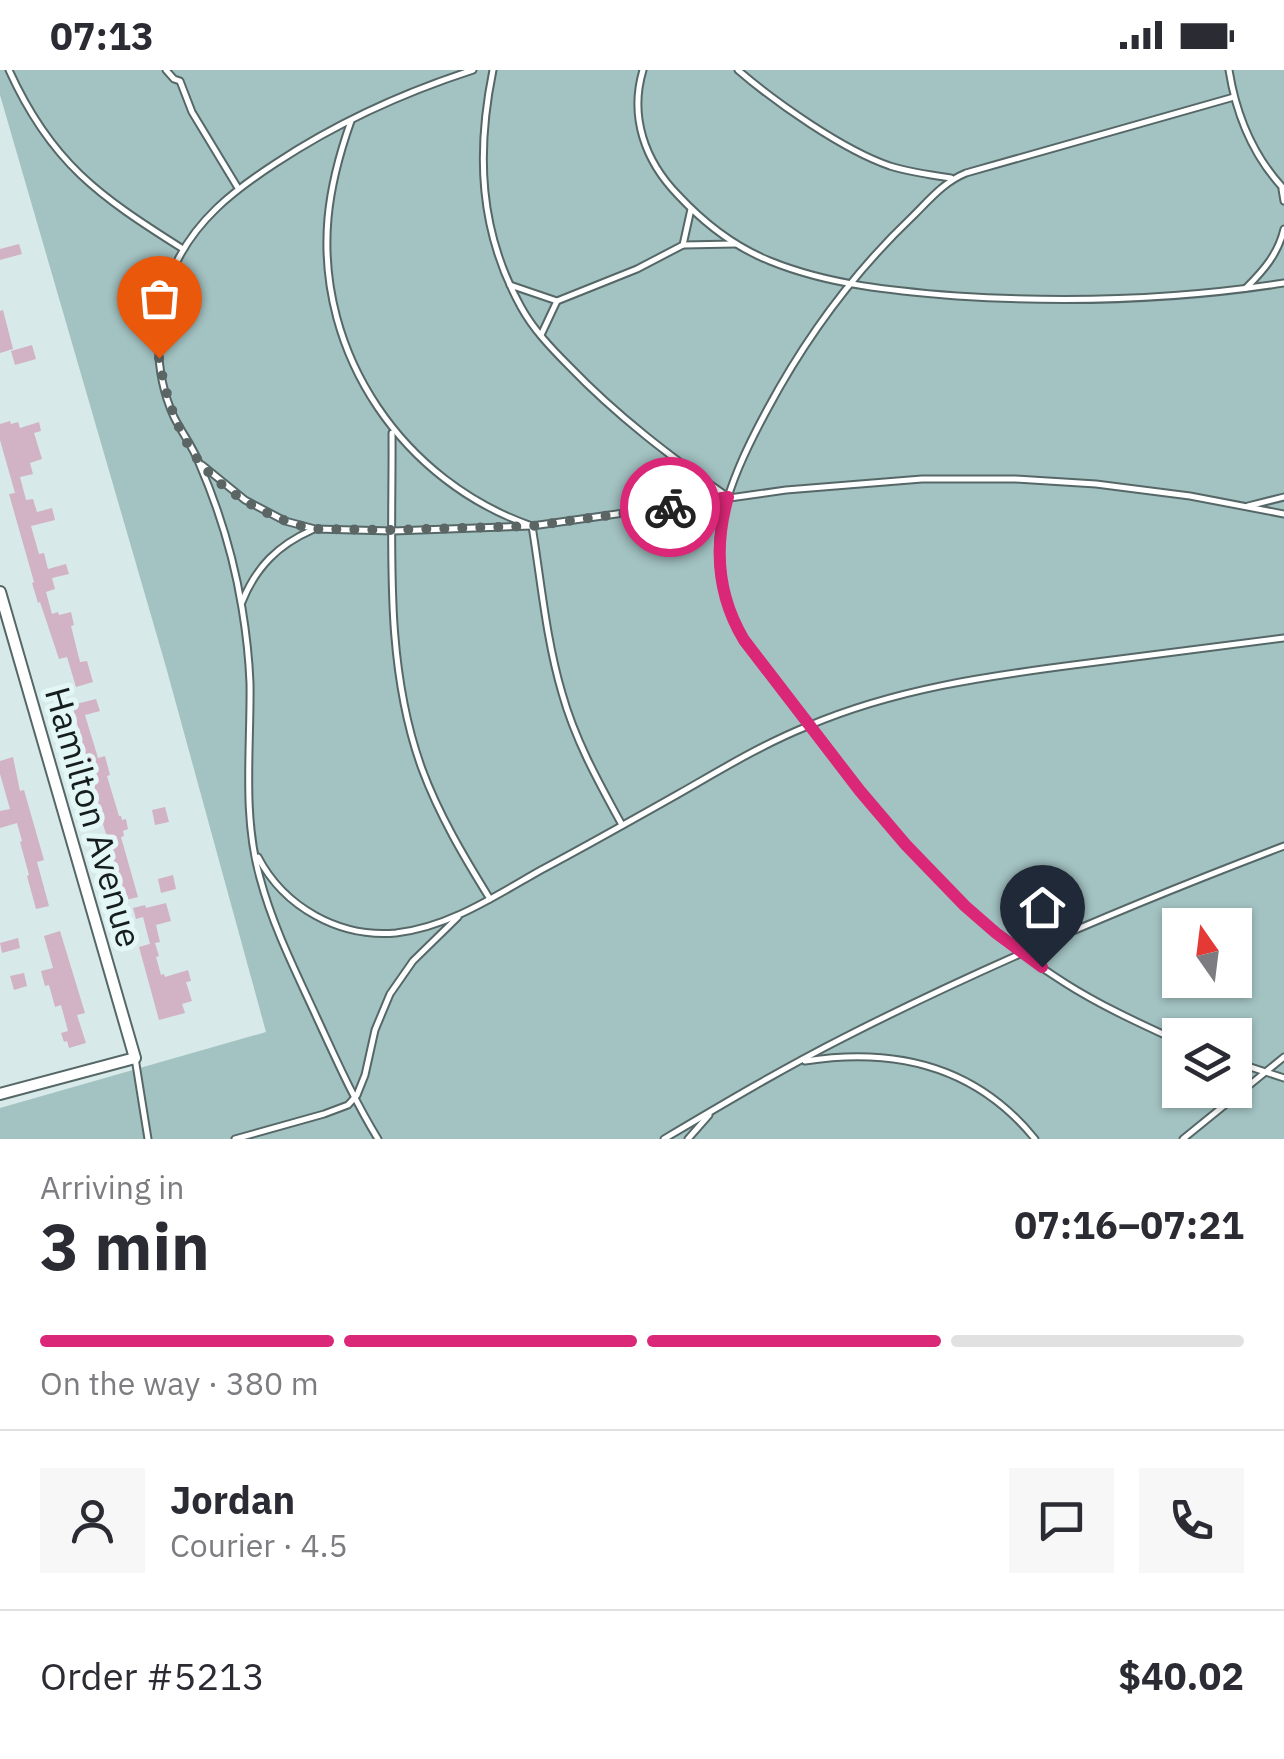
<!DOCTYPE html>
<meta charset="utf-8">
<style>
:root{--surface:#fff;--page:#f7f7f7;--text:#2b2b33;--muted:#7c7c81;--line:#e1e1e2;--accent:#db2777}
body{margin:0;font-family:"IBM Plex Sans",sans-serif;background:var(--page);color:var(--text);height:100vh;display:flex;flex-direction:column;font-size:38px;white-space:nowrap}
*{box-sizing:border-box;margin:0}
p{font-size:32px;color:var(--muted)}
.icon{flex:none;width:55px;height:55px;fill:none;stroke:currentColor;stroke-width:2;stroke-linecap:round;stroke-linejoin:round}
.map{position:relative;height:1069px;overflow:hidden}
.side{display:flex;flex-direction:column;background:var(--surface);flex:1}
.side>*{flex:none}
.needle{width:65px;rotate:346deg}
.fabs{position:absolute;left:1162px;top:838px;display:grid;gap:20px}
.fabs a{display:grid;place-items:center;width:90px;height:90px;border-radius:0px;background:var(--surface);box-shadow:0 2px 8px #0004;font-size:50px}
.pin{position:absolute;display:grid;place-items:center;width:85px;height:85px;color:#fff;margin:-102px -42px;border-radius:50% 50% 50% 0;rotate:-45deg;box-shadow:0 0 10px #0007}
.pin .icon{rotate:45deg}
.courier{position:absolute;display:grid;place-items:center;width:100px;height:100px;margin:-50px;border:8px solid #db2777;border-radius:50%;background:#fff;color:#222;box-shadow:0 2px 12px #0007}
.headline em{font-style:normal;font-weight:700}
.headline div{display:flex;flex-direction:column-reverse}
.headline{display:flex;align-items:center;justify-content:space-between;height:170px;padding:0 40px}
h1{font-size:65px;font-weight:700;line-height:75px}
.bar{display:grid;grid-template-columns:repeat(4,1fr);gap:15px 10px;align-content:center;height:120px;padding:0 40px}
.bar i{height:12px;border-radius:8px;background:var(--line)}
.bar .selected{background:var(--accent)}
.bar p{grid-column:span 4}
.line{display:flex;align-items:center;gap:25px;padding:0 40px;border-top:2px solid var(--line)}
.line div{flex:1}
.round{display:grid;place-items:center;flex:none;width:105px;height:105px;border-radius:0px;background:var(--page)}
.status{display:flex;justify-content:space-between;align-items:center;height:70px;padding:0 50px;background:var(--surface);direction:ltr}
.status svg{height:28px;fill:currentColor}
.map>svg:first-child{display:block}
</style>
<div class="status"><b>07:13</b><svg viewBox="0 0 49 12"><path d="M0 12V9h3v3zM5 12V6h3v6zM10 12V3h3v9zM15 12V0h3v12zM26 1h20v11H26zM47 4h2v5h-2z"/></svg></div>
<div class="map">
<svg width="1284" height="1069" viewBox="0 0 1284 1069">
<rect width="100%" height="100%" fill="#d7eae9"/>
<path fill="#a3c2c2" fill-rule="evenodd" d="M0,0H1284V1069H0V1038L266,962L166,597L0,25ZM1180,855H1235V910H1180ZM1180,965H1235V1020H1180Z"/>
<g fill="#d2b2c5">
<path d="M19,174L22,184L0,190V179Z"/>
<path d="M3,240L13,279L0,283V241Z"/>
<path d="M32,275L36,289L15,295L11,281Z"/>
<path d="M10,351L11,354L18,352L20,358L39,352L41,361L34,363L42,389L30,393L33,404L20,407L26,430L33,429L37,442L52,438L55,450L31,456L39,484L44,483L48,499L66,494L69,504L52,508L55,519L46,522L52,544L58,542L59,545L71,542L74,555L71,556L80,592L87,591L93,612L76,617L67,587L59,589L40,532L38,533L32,513L34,512L9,424L15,423L0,370V354Z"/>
<path d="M96,629L100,641L85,645L98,688L105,686L110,705L107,706L119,746H121L122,750L126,749L128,759L123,761L124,766L121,767L138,827L126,830L87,701L91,700L86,683L81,684L74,658L78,657L72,635Z"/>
<path d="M13,687L20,721L24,720L44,790L37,792L49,836L36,839L27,806L29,805L20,772L22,771L17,753L0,758V741L10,739L0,704V691Z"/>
<path d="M165,737L169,752L155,755L152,740Z"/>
<path d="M173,805L176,819L161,823L158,809Z"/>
<path d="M166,833L171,851L156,855L160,872L155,873L159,886L156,887L161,905L164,904L165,907L188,900L191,911L186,912L192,931L182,934L185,943L159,950L139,877L153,873L150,874L143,847L136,849L133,838L145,835L146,838Z"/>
<path d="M60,861L85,943L77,945L86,973L69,978L67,971L64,972L61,963L68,961L61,935L55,937L49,915L45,916L41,901L53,898L44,866Z"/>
<path d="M18,868L20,878L2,883L0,873Z"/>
<path d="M24,903L27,916L14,920L10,906Z"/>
</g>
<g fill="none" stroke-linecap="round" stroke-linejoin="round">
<g stroke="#566767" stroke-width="9">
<g id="service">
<path d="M9,0C51,93 99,126 183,179"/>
<path d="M166,0L174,9L180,11L192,42L238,118"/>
<path d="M493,0C476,83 479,161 521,237C533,259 551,278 569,296C617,346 671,387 728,427"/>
<path d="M643,0C629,47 645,91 678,125C704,153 735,177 770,191C829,215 894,221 957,226C1066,233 1176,230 1284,213"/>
<path d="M738,0C775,32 843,80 890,96C909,102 930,105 951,108"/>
<path d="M1229,0C1236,44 1253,86 1284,119"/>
<path d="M351,51C340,82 331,115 328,148C316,285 404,412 532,456C541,511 546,569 562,623C575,670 599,713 622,755"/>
<path d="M1282,119L1284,131"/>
<path d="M683,175L735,174"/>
<path d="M510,215L557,231L637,199L683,175L691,139"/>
<path d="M1246,218C1264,200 1278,184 1284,159"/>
<path d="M541,265L557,231"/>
<path d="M392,363C393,474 383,592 422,699C439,745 464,787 490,829"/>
<path d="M202,395L245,430L285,451L315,459L393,461L532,456L786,420L922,409H1015L1096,414L1190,426L1284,444"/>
<path d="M1248,436L1284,427"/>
<path d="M242,532C256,497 278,475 312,460"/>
<path d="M258,787C284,837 339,868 396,863C449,857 495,826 541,800C588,775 634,749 680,723C722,699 763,674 808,656C895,619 987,606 1081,594C1148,585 1216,577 1284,568"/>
<path d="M1180,972C1141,954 1101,936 1065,913C967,852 893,763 823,673C796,639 768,605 744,570C725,538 714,497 720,460C727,418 747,377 767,340C806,267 853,203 913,146C930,129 944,112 966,103L1234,27"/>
<path d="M135,988L148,1069"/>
<path d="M805,991C895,977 976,996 1035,1069"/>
<path d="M1235,992L1284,1008"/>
<path d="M235,1069L324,1044L348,1035L357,1025L365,1005L375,960L390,924L413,891L458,847"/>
<path d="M378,1069C354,1030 336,989 317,948C296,902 273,857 260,808C242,745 251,677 250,613C249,588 246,562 242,538C234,489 219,439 199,393C193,377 182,363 174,347C153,301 154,246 173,200C194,151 233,121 276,93C338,52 402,23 473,0"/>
<path d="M664,1069C723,1034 782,999 843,968C986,895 1134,833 1284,776"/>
<path d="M688,1069L709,1045"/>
<path d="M1183,1069L1284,987"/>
</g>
</g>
<g stroke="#566767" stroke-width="14">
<path id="minor" d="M0,522L135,988L0,1024"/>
</g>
<use href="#service" stroke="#fff" stroke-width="5"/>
<use href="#minor" stroke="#fff" stroke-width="10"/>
</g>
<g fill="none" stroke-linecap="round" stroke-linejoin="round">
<path stroke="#5a6564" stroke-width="10" stroke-dasharray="0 18" d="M159,288C165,325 178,366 202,395C228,426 275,451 314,459L393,460L532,456L670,437"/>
<path stroke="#db2777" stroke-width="12" d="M670,437L728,427C714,476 717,525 744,570L860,721L906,775L965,836L996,863L1042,897"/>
</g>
<g text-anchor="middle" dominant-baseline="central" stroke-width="10" stroke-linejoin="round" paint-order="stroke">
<g font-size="35" fill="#161d1d" stroke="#e4f7f7">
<text transform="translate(94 747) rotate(74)">Hamilton Avenue</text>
</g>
</g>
</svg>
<div class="fabs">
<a><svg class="needle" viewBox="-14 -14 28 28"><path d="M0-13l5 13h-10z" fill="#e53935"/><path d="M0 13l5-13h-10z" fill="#7c7c81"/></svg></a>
<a><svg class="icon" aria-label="layers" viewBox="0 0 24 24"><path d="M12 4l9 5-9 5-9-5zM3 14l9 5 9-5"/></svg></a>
</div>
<div class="pin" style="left:159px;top:288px;background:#ea580c"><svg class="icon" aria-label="bag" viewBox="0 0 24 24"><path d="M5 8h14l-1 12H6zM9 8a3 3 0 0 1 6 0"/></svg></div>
<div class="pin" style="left:1042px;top:897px;background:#1f2937"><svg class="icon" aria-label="home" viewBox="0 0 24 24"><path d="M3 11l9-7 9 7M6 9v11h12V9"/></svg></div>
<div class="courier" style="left:670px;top:437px"><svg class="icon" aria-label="bike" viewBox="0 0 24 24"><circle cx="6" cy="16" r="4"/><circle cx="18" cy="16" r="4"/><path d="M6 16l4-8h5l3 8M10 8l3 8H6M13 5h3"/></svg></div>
</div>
<section class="side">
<div class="headline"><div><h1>3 min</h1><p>Arriving in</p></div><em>07:16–07:21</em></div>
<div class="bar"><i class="selected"></i><i class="selected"></i><i class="selected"></i><i></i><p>On the way · 380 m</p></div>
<div class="line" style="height:180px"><a class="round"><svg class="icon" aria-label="person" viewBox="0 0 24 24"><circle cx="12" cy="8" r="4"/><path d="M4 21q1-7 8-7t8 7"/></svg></a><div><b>Jordan</b><p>Courier · 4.5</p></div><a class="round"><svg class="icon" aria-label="chat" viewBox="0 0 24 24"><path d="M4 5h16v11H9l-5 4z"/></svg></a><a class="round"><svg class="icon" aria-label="phone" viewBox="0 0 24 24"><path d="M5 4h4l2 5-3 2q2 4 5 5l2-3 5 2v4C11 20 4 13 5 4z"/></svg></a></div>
<div class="line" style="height:130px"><div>Order #5213</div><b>$40.02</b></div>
</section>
